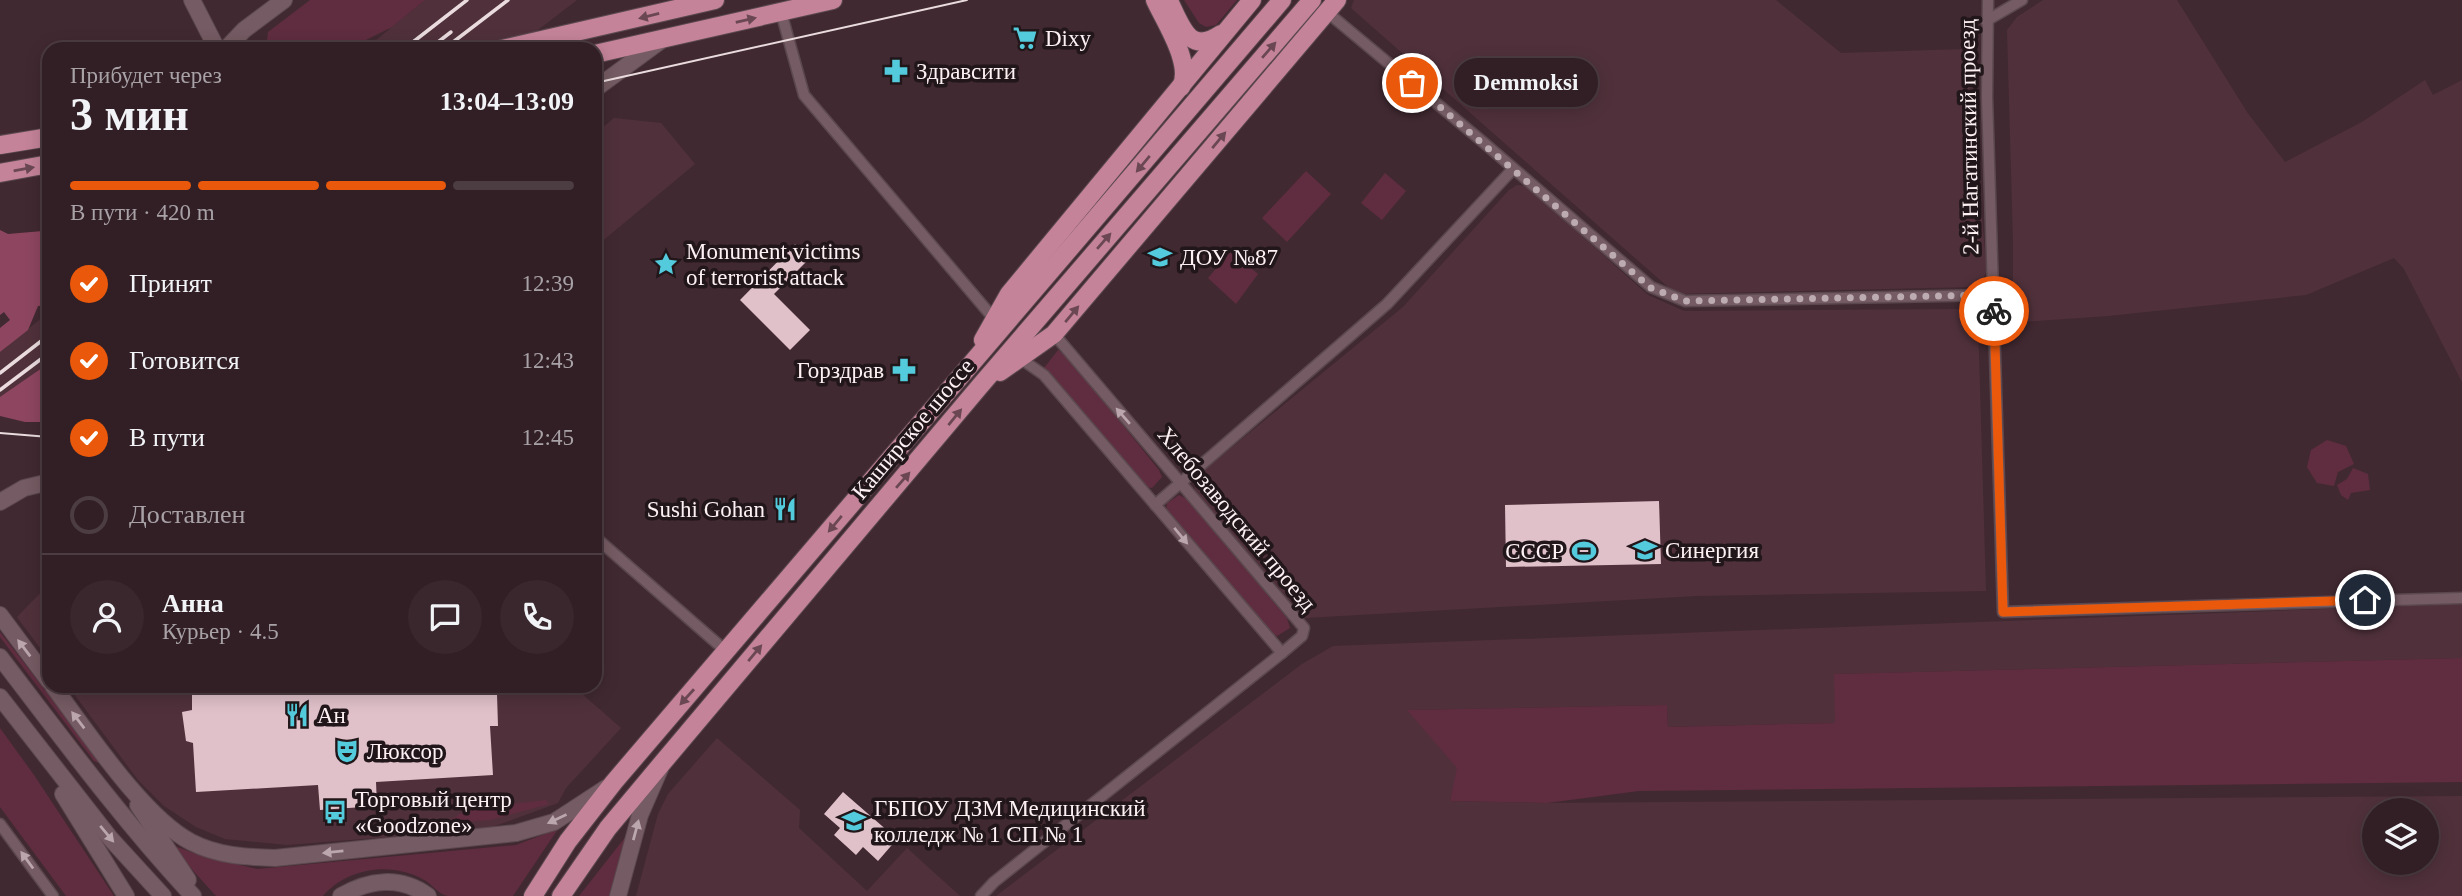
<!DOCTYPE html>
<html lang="ru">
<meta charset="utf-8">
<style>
:root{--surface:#311f25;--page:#39272d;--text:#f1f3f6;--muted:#a8a2a7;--line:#4c3d42;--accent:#ea580c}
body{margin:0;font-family:"Times New Roman",serif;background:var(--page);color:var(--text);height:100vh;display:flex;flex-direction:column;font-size:26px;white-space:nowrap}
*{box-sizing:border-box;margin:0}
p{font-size:23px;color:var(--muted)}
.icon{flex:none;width:38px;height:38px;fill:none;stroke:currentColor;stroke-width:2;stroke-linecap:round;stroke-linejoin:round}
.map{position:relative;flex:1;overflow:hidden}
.drawer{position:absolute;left:42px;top:42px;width:560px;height:651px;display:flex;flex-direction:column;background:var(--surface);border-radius:21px;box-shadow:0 4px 18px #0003,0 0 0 2px var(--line)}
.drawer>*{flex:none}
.buttons{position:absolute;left:2362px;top:798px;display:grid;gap:14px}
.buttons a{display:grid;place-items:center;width:77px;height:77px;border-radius:50%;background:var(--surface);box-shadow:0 4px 18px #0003,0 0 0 2px var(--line);font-size:35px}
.pin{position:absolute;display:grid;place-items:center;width:60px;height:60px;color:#fff;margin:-30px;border:4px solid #fff;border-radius:50%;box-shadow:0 2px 7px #0007}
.courier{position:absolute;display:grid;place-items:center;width:70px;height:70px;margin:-35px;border:5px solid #ea580c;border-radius:50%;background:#fff;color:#222;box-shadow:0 2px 9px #0007}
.bubble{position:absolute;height:49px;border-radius:24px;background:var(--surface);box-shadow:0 4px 18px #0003,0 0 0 2px var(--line);font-size:23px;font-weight:800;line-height:49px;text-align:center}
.summary em{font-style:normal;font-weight:800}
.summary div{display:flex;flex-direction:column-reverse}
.summary{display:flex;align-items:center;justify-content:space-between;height:119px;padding:0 28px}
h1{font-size:46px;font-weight:800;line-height:52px}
.bar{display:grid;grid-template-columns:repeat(4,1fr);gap:10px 7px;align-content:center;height:84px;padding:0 28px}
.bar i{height:9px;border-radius:5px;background:var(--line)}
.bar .active{background:var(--accent)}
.bar p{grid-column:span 4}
.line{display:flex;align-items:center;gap:18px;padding:0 28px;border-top:2px solid var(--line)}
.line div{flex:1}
.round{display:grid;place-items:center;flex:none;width:74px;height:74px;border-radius:37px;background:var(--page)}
ol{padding:0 28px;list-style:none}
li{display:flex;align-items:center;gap:21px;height:77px}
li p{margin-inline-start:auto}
li .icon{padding:7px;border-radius:50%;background:var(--accent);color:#fff;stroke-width:4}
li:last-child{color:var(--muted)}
li i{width:38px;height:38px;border:4px solid var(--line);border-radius:50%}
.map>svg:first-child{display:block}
</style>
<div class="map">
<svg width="2462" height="896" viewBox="0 0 2462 896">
<rect width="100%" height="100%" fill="#412931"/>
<g fill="#50313b" fill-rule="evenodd">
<path d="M425,0H577L513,49H365Z"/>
<path d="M1354,0H1776L1841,53L1966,49L1987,271L1982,281L1969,287L1676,294L1351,8Z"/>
<path d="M2043,0H2177L2247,112L2285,162L2362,122L2425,80L2433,95L2462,80V382L2404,269L2394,258L2306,295L2108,316L2009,323L2013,286V240L2007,30L2017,17Z"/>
<path d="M614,118L661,123L695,164L600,243L595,263V134Z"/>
<path d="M1517,185L1526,186L1648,295L1684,311L1964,309L1974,312L1978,321L1986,591L1696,596L1305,618L1196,492L1194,485L1198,475L1403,307L1509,190Z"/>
<path d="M49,312V362L0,399V352Z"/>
<path d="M49,584V660L17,617Z"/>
<path d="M2462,604V658L1835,674V723L1668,727L1667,705L1408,710L1458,768L1450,801L1547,803L2462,796V896H996L1302,664L1333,646ZM2375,810H2427V863H2375Z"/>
<path d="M68,686H573L621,728L566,788L558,803L487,829L287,845L225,839L196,827L164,806L138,780Z"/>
<path d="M717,738L800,810L799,828L867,891L907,848L960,896H636L658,814L668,794Z"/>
</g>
<g fill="#5f2d3f">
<path d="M310,0H425L392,27L348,49H266L268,32Z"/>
<path d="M1184,0H1237L1216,25L1206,27L1199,23Z"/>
<path d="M1306,171L1331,194L1287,242L1262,218Z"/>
<path d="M1385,173L1406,191L1382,220L1361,203Z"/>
<path d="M1231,251L1258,274L1236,304L1208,278Z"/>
<path d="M1058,350L1068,357L1159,470L1162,477L1152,488L1143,486L1044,368Z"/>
<path d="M2327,440L2346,446L2354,464L2338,472L2334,486L2317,483L2307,467L2311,450Z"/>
<path d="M2353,468L2368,474L2370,490L2351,493L2348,500L2341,495L2337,485L2347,479Z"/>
<path d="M1179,495L1187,499L1287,618L1290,628L1277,636L1269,632L1166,511L1167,503Z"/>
<path d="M0,632L96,755L101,764L94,761L0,637Z"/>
<path d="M2462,658V782L1639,791L1547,803L1450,801L1457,768L1407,710L1667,705L1668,727L1835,723L1834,674Z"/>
<path d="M0,728L34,775L114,896H66L0,807Z"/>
<path d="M510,795L511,804L546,800L549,804L491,820L423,825L451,820L484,797Z"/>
<path d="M558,829L513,896C492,896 469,896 448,896C440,895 433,886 426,881C393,861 348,867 323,896H216L169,844L202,856L257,869L516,845Z"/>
<path d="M627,835L611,896H579Z"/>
</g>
<g fill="#8e4660">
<path d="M49,221V305L38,306L28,330L0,352V328L10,320L4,312L0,315V230L8,234L43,231Z"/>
<path d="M49,363V422H25L0,416V397Z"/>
</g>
<g fill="#e0c1ca">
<path d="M795,244L810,258L774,294L810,330L790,350L740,300Z"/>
<path d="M1659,501L1661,564L1506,567L1505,505Z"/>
<path d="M192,686H486L487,694H497L498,726H490L493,775L376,782L377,806L320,810L318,785L196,792L193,743L186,741L182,712L192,710Z"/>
<path d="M843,792L897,839L878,861L863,847L856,855L834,835L840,828L824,814Z"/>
</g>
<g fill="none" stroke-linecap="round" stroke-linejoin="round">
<g stroke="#5b484e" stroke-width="13">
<g id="street">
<path d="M1988,0L1987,97L2003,612L2462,598"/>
<path d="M781,12L804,95L995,320"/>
<path d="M1327,12L1483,142L1651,287L1685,301L1993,295"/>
<path d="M1986,21L2022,0"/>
<path d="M1021,359L1044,375L1282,653"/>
<path d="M1155,505L1387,304L1513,169"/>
<path d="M595,537L727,652"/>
<path d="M0,824L53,896"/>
<path d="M981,896L994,882L1282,653L1302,636L1304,628L1054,334"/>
</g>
</g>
<g stroke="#5b484e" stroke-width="18">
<g id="secondary">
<path d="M192,0L217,49"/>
<path d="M226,49L244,30L284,0"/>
<path d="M595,89L663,39"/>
<path d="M0,502L24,488L49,482"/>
<path d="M0,615L49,681"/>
<path d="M0,657C62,738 123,821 193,896"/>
<path d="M53,686C86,730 143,817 191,842C218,856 246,857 275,858L516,833L554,822L606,788"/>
<path d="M0,697L110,838L163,896"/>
<path d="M63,794L126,896"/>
<path d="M138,805L188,880"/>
<path d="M341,896C368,880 400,875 428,896"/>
<path d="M618,896L640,815L660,769"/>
</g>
</g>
<g stroke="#5b484e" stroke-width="20">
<g id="primary">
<path d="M1155,0C1165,22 1193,64 1181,87"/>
<path d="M1171,5C1183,31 1191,54 1221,34"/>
<path d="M502,49L715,0"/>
<path d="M595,54L833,0"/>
<path d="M0,145L49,137"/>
<path d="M0,173L49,164"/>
<path d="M983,340L1009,294L1252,0"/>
<path d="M1000,372L1054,334L1337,0"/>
<path d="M533,896L568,841L614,782L1282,0"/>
<path d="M561,896L608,828L664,761L980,386L1312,0"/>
</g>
</g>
<use href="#street" stroke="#755b63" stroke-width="10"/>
<use href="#secondary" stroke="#755b63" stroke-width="16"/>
<use href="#primary" stroke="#c48399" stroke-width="18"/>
<g stroke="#e9dbde" stroke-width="2">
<path d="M595,83L967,0"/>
<path d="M0,433L49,437"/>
</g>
<g stroke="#e9dbde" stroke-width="3.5">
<path d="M404,49L467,0"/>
<path d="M429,49L451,32"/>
<path d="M444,49L508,0"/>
<path d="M0,373L49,335"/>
<path d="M0,390L49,353"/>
</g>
</g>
<defs><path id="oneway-solid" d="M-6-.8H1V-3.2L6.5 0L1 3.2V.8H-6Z" transform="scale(1.75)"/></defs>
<g fill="#6a4753">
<use href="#oneway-solid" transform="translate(649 16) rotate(166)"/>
<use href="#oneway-solid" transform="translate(746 20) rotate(-13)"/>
<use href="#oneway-solid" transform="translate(1269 50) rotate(-49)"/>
<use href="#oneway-solid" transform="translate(1219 140) rotate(-50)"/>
<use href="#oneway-solid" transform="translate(1143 164) rotate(130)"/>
<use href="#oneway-solid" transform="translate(24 169) rotate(-10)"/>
<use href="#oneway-solid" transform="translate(1104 241) rotate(-49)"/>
<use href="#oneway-solid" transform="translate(1072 314) rotate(-50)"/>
<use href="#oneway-solid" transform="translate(955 417) rotate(-51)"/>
<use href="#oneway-solid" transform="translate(903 480) rotate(-49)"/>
<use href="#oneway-solid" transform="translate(835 524) rotate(130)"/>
<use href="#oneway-solid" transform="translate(755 653) rotate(-50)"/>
<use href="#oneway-solid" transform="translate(687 697) rotate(132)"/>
</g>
<g fill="#baa6ac">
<use href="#oneway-solid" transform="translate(1123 416) rotate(-131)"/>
<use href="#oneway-solid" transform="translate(1181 536) rotate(50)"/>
<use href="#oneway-solid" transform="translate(24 648) rotate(-127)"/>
<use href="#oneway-solid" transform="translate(78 720) rotate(-127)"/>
<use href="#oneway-solid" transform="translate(557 819) rotate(155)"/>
<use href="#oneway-solid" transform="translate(636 830) rotate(-75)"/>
<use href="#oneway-solid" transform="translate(107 834) rotate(50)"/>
<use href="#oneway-solid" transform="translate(333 852) rotate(174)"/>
<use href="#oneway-solid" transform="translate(27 860) rotate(-126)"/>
</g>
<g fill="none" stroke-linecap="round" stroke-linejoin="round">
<path stroke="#bcabb0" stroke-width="7" stroke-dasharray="0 12.6" d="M1412,83L1651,288L1685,301L1993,295L1994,311"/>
<path stroke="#ea580c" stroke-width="9" d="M1994,311L2003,612L2365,600"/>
</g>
<defs>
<g id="supermarket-bare" transform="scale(1.89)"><path d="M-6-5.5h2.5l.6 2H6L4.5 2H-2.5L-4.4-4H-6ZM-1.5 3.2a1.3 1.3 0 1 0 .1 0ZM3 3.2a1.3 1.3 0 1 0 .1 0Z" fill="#53cbdc" stroke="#211619" stroke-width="2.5" paint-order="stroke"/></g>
<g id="pharmacy-bare" transform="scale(1.89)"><path d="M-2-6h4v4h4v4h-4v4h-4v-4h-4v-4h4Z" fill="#53cbdc" stroke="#211619" stroke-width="2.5" paint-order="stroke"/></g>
<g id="school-bare" transform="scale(1.89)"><path d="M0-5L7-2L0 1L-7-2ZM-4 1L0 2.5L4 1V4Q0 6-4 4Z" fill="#53cbdc" stroke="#211619" stroke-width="2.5" paint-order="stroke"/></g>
<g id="sight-bare" transform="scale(1.89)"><path d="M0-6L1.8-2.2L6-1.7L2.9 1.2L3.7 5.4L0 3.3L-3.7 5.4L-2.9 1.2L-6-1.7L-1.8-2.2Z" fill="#53cbdc" stroke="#211619" stroke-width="2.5" paint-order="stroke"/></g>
<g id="restaurant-bare" transform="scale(1.89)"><path d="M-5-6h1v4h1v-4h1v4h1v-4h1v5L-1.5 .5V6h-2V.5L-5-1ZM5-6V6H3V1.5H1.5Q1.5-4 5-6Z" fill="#53cbdc" stroke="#211619" stroke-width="2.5" paint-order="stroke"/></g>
<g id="university-bare" transform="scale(1.89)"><path d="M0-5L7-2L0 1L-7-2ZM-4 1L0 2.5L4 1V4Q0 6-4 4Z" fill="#53cbdc" stroke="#211619" stroke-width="2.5" paint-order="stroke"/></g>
<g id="stadium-bare" transform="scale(1.89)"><path d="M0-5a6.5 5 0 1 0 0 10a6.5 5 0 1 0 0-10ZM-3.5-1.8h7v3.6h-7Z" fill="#53cbdc" stroke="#211619" stroke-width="2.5" paint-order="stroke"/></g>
<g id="theatre-bare" transform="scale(1.89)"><path d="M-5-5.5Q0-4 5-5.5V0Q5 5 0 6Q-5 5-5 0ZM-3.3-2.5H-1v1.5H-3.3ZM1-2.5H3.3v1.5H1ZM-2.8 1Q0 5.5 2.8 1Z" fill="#53cbdc" stroke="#211619" stroke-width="2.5" paint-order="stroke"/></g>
<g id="bus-bare" transform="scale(1.89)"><path d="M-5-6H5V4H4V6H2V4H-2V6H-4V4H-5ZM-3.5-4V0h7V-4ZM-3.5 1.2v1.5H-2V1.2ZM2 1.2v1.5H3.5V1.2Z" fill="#53cbdc" stroke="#211619" stroke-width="2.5" paint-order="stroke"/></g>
</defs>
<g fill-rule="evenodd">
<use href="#supermarket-bare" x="1025" y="38"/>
<use href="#pharmacy-bare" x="896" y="71"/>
<use href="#school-bare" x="1160" y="257"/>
<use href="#sight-bare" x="666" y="264"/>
<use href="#pharmacy-bare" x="904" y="370"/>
<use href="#restaurant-bare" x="785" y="509"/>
<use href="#university-bare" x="1645" y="550"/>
<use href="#stadium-bare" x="1584" y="551"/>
<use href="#restaurant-bare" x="297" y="715"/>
<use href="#theatre-bare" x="347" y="751"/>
<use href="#bus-bare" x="335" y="812"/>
<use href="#school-bare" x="854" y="821"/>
</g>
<g text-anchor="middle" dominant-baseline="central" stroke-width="7" stroke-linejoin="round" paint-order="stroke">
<g font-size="23" fill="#fef1f4" stroke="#211619" text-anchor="start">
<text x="1045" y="38">Dixy</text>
<text x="916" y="71">Здравсити</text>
<text x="686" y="251">Monument victims<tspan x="686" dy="26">of terrorist attack</tspan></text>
<text x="1180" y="257">ДОУ №87</text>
<text x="884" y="370" text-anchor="end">Горздрав</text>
<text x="765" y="509" text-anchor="end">Sushi Gohan</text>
<text x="1665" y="550">Синергия</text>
<text x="1564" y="551" text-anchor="end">СССР</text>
<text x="317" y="715">Ан</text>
<text x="367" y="751">Люксор</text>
<text x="355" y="799">Торговый центр<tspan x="355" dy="26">«Goodzone»</tspan></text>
<text x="874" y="808">ГБПОУ ДЗМ Медицинский<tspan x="874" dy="26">колледж № 1 СП № 1</tspan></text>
</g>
<g font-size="23" fill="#fef1f4" stroke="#211619">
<text transform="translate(1969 137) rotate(-91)">2-й Нагатинский проезд</text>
<text transform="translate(913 429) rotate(-50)">Каширское шоссе</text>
<text transform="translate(1237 519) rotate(50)">Хлебозаводский проезд</text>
</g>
</g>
</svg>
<div class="buttons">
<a><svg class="icon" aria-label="layers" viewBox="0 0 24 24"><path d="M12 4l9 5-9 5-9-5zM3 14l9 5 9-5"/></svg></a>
</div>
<div class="pin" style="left:1412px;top:83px;background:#ea580c"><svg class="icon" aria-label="bag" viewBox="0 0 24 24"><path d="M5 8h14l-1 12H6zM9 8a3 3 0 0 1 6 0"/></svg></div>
<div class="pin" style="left:2365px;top:600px;background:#1f2937"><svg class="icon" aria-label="home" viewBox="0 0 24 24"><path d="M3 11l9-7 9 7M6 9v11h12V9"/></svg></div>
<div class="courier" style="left:1994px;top:311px"><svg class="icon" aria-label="bike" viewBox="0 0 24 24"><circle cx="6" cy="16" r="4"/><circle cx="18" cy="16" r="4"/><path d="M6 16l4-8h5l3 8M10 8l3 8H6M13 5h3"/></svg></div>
<div class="bubble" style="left:1454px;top:58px;width:144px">Demmoksi</div>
<section class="drawer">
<div class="summary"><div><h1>3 мин</h1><p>Прибудет через</p></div><em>13:04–13:09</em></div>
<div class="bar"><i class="active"></i><i class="active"></i><i class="active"></i><i></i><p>В пути · 420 m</p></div>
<ol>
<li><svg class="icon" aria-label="check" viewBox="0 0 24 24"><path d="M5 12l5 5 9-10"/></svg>Принят<p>12:39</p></li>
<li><svg class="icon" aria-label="check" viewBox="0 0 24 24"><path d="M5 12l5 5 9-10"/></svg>Готовится<p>12:43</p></li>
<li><svg class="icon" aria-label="check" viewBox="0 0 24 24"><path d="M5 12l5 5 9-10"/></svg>В пути<p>12:45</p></li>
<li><i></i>Доставлен</li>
</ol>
<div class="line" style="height:126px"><a class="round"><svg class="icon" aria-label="person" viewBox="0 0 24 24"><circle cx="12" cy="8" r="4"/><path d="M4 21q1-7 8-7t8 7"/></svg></a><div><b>Анна</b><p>Курьер · 4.5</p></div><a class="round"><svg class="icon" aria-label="chat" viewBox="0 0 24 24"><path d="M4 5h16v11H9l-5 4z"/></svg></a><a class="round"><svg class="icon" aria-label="phone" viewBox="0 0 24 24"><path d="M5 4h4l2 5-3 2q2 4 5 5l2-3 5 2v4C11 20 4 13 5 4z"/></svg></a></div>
</section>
</div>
